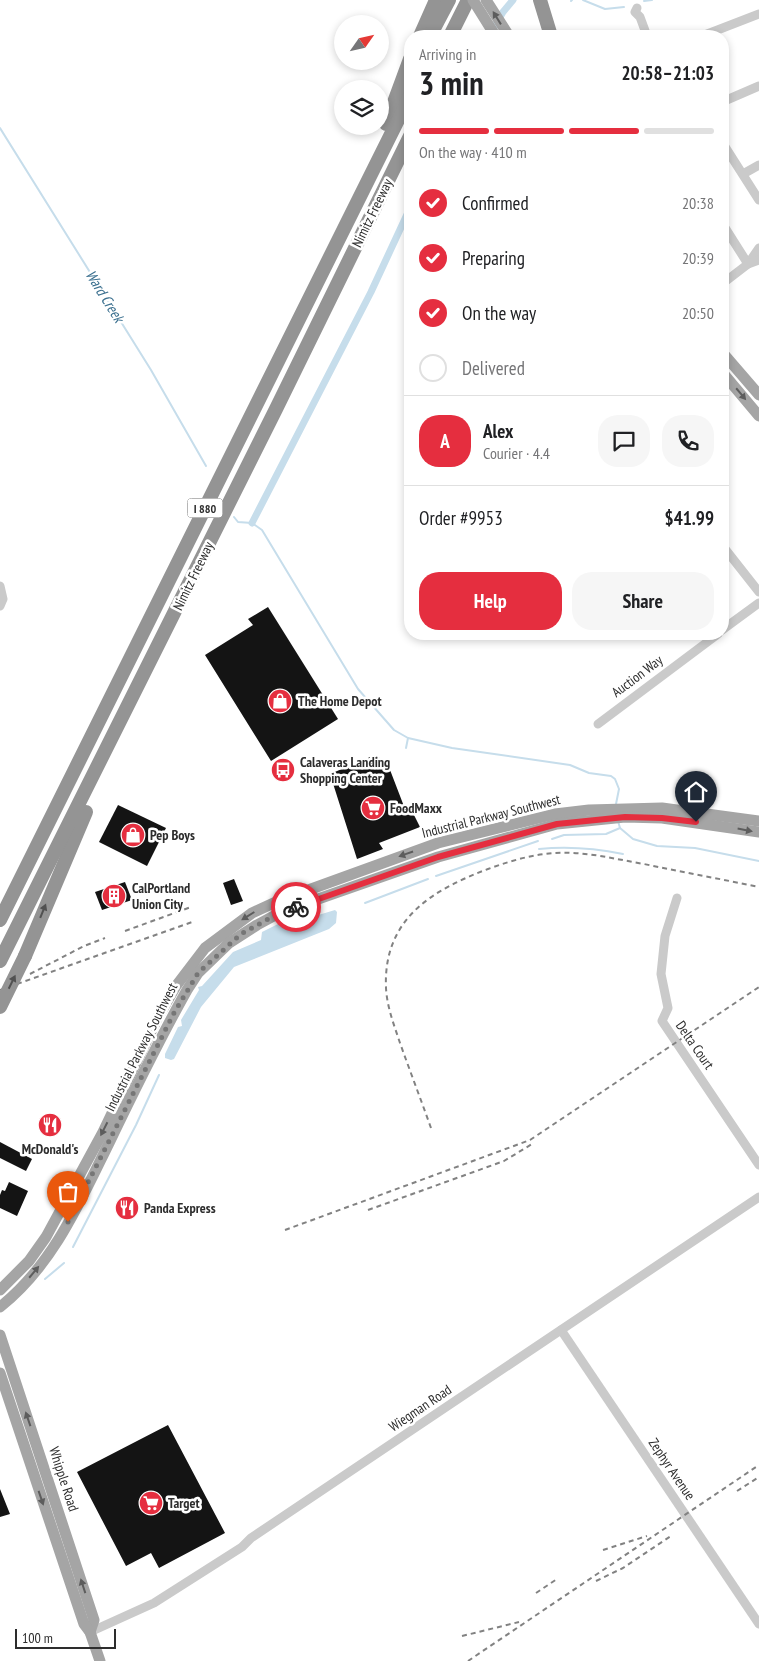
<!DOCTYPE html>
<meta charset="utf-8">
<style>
:root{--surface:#fff;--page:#f6f6f6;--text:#202124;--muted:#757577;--line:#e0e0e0;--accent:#e52e3f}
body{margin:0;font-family:"PT Sans Narrow",sans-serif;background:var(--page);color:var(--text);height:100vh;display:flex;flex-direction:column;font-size:19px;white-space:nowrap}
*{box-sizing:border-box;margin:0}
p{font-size:16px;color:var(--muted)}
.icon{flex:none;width:28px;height:28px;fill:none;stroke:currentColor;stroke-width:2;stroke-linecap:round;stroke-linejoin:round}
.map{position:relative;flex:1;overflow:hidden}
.drawer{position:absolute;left:404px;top:30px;width:325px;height:610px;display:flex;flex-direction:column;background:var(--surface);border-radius:20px;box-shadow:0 2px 8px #0003}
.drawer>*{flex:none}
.needle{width:32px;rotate:56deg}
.fabs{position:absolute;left:334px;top:15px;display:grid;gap:10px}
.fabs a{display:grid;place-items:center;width:55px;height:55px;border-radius:50%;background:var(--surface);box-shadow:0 2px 8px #0003;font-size:25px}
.scale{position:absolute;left:15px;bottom:12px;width:101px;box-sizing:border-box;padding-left:5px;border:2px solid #2d2d2d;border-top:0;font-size:14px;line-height:18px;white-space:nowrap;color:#2d2d2d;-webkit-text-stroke:4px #fff;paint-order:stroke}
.pin{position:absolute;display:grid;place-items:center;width:42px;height:42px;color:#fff;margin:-51px -21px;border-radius:50% 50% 50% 0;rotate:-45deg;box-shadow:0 0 5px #0007}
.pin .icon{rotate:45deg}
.courier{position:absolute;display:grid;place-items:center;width:50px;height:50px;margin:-25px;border:4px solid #e52e3f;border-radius:50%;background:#fff;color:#222;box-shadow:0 1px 6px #0007}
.summary em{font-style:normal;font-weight:600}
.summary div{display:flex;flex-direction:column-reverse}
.summary{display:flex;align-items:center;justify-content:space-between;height:85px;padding:0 15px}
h1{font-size:32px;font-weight:600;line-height:38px}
.bar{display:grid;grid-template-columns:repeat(4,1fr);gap:8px 5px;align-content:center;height:60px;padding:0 15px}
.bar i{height:6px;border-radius:4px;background:var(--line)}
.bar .on{background:var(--accent)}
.bar p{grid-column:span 4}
.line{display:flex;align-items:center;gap:12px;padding:0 15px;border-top:1px solid var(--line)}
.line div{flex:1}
.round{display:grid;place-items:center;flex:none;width:52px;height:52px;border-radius:20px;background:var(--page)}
ol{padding:0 15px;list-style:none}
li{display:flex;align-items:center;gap:15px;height:55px}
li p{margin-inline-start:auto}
li .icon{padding:5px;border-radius:50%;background:var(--accent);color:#fff;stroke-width:4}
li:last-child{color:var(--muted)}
li i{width:28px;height:28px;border:2px solid var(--line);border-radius:50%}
.action{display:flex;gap:10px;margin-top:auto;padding:10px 15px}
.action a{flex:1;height:58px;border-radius:20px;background:var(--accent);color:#fff;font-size:20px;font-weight:600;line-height:58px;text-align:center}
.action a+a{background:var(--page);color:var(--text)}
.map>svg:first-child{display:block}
</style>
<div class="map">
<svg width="759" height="1661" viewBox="0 0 759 1661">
<rect width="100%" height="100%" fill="#fff"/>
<path fill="#c6ddeb" d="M335,910L337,912L336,923L329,929L234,967L201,1007L174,1059L171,1060L165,1058V1054L178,1027L182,1026L181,1020L199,990L198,987L202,986L233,952L261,940L262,932L286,920L295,922Z"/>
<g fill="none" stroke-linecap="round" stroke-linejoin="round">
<g stroke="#c6ddeb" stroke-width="2">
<path d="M583,0L605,9L624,7"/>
<path d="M571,1L572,0"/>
<path d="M644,1L652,0"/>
<path d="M0,128L151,370L206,466"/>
<path d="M234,517L238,522L252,523L262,530L358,689L394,730L408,738L452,748L570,765L589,773L611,776L615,779L619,789L616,804"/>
<path d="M406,748L408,738"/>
<path d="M618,821L620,828L633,839L657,846L695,848L759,861"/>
<path d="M552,839L564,835L606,834L620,828"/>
<path d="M539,849C568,846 594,848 623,854"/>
<path d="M436,876L538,841"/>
<path d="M365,903L428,879"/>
<path d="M73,1247L136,1125L159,1075"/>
<path d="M45,1279L64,1263"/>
</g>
<g stroke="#c6ddeb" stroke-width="7">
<path d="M489,36L503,12L513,0"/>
<path d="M252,523L371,292L410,208"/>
</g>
</g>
<g fill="#141414">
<path d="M268,607L338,719L271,761L205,655L253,625L248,619Z"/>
<path d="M375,755L387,762L405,809L410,807L420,827L379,843L383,849L357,859L330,774Z"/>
<path d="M118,805L166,828L147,866L99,842Z"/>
<path d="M234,879L243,901L231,905L223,883Z"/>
<path d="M125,882L132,900L102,910L95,892Z"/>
<path d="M0,1142L32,1159L26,1171L0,1158Z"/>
<path d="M9,1182L28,1191L17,1216L0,1208V1195L2,1190L5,1191Z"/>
<path d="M168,1425L225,1533L159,1568L151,1553L126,1566L77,1472Z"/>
<path d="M0,1489L10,1514L0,1517Z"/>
</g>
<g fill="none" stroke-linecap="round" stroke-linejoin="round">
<g stroke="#cacaca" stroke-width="9">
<path d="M637,8L635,12L640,17L647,36"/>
<path d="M702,36L759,14"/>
<path d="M722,102L759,86"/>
<path d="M722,142L759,200"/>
<path d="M743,174L759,165"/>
<path d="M722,223L748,264"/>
<path d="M748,264L759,248"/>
<path d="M722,284L748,264L759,260"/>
<path d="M722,545L759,592"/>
<path d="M0,586L3,599L0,606"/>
<path d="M722,630L759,603"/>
<path d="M598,724L718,634"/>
<path d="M677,898L665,936L661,974L668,1008L662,1021L759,1165"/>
<path d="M561,1330L759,1624"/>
<path d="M90,1632L154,1603L242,1547L251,1538L759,1197"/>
</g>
<g stroke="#a5a5a5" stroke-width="11">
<path d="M486,0L509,36"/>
<path d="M722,352L759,395"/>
<path d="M722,372L759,416"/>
<path d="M0,1290L29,1261L46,1237L103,1132L158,1017L176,986L205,948L252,913L278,901L438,843L555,814L589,810L662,808L759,821"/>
<path d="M0,1307C53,1265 80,1202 109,1143C134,1091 159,1040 187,990L198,973L229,943L257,925L281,912L438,857L557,824L625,817L662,818L759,832"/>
<path d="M0,1335L94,1620L90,1632"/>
<path d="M0,1373L84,1624L90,1632L100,1661"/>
</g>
<g stroke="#949494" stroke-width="14">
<path d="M540,0L551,36"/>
<path d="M420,36L436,0"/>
<path d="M430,36L449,0"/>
<path d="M450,36L468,0"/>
<path d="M396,105L410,77"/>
<path d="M386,124L410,59"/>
<path d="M0,920L410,96"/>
<path d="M25,956L86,812"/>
<path d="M0,961L276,409L410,136"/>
</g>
<g stroke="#828282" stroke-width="2" stroke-dasharray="5 4" stroke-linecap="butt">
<path d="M125,931L191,907"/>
<path d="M30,974L84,946L105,938"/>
<path d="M0,990L195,921"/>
<path d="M431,1128C421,1100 410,1071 400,1043C394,1025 387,1007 386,988C383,919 432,890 488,869C516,859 543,851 573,853C597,854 620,860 644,864C682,872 721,879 759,887"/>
<path d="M368,1210L504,1161L532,1144"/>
<path d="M285,1230L530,1140L759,987"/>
<path d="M737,1491L759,1477"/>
<path d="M603,1550L647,1536"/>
<path d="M596,1581L623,1568L671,1536"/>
<path d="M536,1593L557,1579"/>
<path d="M462,1636L519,1622"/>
<path d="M468,1661L759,1465"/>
</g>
<path stroke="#a5a5a5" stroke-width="11" d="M473,0L493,32"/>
<path stroke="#949494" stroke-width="14" d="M0,1007L25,956"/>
</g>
<defs><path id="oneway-solid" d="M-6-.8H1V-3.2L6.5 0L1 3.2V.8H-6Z" transform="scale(1.25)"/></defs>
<g fill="#5d5d5d">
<use href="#oneway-solid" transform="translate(497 18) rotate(-122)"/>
<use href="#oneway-solid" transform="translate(741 394) rotate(50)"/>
<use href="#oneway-solid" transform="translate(745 830) rotate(11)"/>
<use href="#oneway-solid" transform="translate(406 854) rotate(161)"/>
<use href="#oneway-solid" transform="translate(248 916) rotate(148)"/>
<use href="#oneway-solid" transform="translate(104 1129) rotate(117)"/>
<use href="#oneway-solid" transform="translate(34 1272) rotate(-50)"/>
<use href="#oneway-solid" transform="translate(28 1419) rotate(-109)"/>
<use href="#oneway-solid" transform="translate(41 1498) rotate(71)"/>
<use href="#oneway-solid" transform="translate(83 1586) rotate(-108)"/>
</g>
<g fill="#515151">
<use href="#oneway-solid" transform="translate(43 911) rotate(-68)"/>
<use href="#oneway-solid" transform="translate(12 982) rotate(-64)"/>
</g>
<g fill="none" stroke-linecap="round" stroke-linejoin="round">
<path stroke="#767676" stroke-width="5" stroke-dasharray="0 9" d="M68,1222L174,1013L198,973L241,934L281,912L296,907"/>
<path stroke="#e52e3f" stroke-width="6" d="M296,907L438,857L557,824L625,817L662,818L696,822"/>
</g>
<defs>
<g id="shop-disc" transform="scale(1.25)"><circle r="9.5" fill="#e52e3f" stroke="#fff"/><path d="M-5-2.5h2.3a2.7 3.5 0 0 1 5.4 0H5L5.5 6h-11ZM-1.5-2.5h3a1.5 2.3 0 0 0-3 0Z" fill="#fff"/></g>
<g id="bus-disc" transform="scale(1.25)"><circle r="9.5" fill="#e52e3f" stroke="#fff"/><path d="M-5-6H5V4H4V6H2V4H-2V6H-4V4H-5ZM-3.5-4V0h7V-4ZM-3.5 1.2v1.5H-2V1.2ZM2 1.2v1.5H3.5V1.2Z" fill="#fff"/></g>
<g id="supermarket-disc" transform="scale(1.25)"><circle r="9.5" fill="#e52e3f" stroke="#fff"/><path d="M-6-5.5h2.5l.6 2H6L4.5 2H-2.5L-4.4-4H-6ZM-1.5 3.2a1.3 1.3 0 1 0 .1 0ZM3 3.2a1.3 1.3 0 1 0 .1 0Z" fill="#fff"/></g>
<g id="building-disc" transform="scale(1.25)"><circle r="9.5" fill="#e52e3f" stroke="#fff"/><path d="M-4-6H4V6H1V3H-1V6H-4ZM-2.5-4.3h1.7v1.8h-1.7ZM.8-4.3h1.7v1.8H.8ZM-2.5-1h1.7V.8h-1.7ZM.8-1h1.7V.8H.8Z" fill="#fff"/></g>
<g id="restaurant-disc" transform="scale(1.25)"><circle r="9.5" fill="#e52e3f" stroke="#fff"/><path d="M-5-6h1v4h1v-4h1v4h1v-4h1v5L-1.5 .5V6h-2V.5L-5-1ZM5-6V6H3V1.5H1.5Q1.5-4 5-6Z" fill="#fff"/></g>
</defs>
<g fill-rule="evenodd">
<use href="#shop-disc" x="280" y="701"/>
<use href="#bus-disc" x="283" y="770"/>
<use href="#supermarket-disc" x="373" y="808"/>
<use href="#shop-disc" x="133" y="835"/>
<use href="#building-disc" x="114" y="896"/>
<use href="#restaurant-disc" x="50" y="1125"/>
<use href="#restaurant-disc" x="127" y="1208"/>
<use href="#supermarket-disc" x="151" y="1503"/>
</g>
<g text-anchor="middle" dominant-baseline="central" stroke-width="5" stroke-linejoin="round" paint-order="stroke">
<rect fill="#fff" stroke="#6c6c6c" stroke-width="1" x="187.5" y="498.5" width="35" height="19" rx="4"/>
<g font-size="12" font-weight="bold" fill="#2d2d2d">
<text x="205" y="508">I 880</text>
</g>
<g font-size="14" fill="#2d2d2d" stroke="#fff">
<text transform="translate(372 213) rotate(-64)">Nimitz Freeway</text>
<text transform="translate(193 576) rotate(-64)">Nimitz Freeway</text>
<text transform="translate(637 676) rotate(-37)">Auction Way</text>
<text transform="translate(491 816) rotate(-14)">Industrial Parkway Southwest</text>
<text transform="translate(695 1045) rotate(55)">Delta Court</text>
<text transform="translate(141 1047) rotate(-63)">Industrial Parkway Southwest</text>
<text transform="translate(420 1408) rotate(-34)">Wiegman Road</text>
<text transform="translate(672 1469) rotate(56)">Zephyr Avenue</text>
<text transform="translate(64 1479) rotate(72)">Whipple Road</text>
</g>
<g font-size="14" font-weight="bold" fill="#2d2d2d" stroke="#fff" text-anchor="start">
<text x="298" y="701">The Home Depot</text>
<text x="300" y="762">Calaveras Landing<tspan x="300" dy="16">Shopping Center</tspan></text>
<text x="390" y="808">FoodMaxx</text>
<text x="150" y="835">Pep Boys</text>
<text x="132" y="888">CalPortland<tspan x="132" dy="16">Union City</tspan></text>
<text x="50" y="1149" text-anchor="middle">McDonald's</text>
<text x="144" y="1208">Panda Express</text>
<text x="168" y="1503">Target</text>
</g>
<g font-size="15" font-style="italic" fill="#3b708f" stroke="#fff">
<text transform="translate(105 296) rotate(58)">Ward Creek</text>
</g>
</g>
</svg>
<div class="fabs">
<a><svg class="needle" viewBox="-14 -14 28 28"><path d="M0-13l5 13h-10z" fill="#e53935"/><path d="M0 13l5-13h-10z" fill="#757577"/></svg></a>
<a><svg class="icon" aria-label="layers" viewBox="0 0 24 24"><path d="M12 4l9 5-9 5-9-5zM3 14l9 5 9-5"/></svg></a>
</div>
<div class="scale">100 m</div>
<div class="pin" style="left:68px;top:1222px;background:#ea580c"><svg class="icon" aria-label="bag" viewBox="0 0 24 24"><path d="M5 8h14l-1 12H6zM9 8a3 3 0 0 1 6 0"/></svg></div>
<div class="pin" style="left:696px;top:822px;background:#1f2937"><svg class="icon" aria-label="home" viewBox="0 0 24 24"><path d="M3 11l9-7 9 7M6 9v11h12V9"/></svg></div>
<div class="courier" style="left:296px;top:907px"><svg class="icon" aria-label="bike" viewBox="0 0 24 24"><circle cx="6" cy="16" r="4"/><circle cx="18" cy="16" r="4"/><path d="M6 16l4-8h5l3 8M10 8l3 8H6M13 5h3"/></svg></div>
<section class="drawer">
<div class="summary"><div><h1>3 min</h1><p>Arriving in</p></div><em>20:58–21:03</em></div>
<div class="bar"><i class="on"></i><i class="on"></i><i class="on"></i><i></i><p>On the way · 410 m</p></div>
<ol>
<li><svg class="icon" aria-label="check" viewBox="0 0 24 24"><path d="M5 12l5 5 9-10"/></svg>Confirmed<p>20:38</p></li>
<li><svg class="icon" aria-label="check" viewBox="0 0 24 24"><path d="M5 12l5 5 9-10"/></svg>Preparing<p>20:39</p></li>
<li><svg class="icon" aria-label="check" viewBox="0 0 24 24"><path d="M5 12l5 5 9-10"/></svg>On the way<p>20:50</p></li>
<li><i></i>Delivered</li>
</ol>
<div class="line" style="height:90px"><b class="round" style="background:var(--accent);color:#fff">A</b><div><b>Alex</b><p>Courier · 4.4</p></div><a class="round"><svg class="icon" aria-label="chat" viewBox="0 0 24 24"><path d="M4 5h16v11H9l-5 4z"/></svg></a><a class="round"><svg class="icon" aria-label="phone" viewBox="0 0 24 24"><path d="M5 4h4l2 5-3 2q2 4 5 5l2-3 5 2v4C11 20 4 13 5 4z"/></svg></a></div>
<div class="line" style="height:65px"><div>Order #9953</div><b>$41.99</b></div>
<div class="action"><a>Help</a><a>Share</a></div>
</section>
</div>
